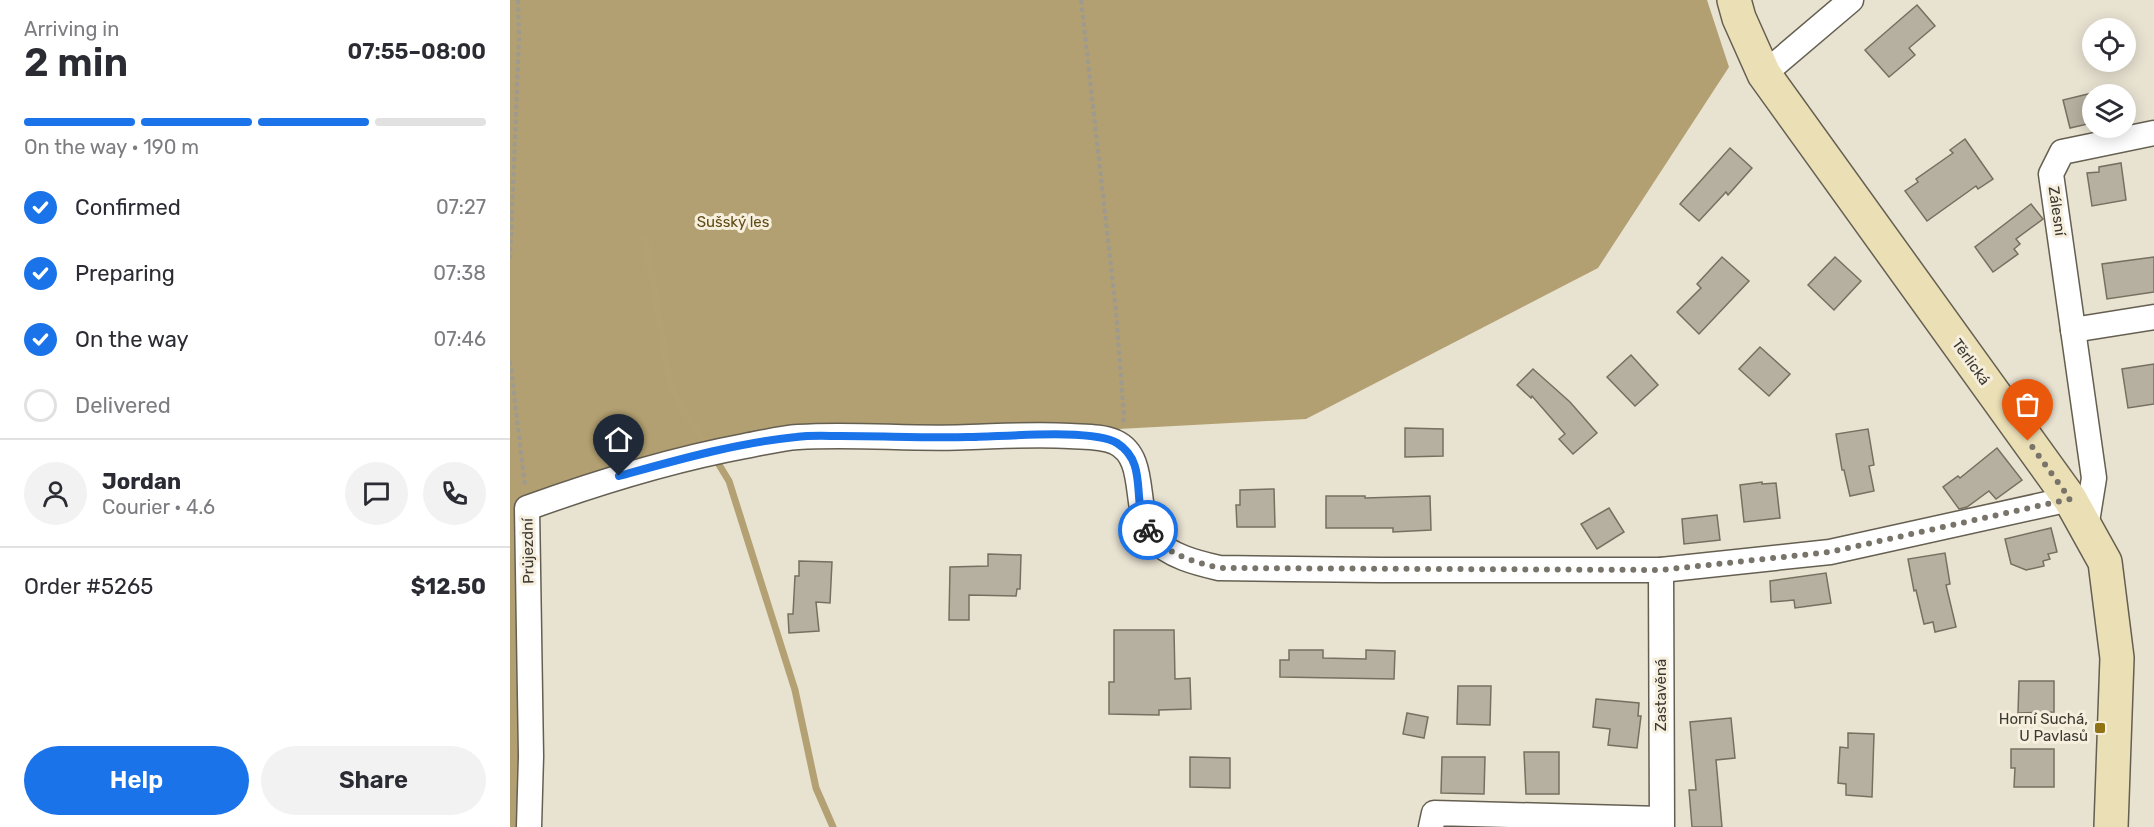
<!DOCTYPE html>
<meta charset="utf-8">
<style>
:root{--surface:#fff;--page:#f2f2f3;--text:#2b2b33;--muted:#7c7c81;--line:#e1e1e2;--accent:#1a73e8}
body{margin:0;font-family:Rubik,sans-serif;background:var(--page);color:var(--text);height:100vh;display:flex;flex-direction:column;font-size:22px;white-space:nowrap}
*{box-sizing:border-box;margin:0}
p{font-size:20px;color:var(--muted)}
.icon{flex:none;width:33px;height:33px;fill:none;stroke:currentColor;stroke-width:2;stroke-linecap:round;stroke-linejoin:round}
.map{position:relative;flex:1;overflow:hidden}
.sheet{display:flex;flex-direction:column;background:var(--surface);width:510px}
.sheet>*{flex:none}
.buttons{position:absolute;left:1572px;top:18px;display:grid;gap:12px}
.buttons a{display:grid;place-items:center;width:54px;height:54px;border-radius:50%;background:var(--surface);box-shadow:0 3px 15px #0003;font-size:30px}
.pin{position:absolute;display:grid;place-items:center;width:51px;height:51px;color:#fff;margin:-62px -26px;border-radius:50% 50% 50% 0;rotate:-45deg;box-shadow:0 0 6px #0007}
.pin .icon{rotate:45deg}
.courier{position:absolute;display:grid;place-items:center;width:60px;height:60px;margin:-30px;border:4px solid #1a73e8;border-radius:50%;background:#fff;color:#222;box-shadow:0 2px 8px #0007}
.headline em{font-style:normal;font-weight:600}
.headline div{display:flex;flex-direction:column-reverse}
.headline{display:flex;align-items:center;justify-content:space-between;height:102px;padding:0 24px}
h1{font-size:39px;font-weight:600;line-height:45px}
.bar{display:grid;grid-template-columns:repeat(4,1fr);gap:9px 6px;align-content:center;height:72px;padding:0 24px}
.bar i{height:8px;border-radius:4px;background:var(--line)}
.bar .selected{background:var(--accent)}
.bar p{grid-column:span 4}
.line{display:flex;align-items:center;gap:15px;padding:0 24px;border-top:2px solid var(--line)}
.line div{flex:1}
.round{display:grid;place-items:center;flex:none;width:63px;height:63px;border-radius:32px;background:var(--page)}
ol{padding:0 24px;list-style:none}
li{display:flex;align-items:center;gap:18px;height:66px}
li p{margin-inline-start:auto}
li .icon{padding:6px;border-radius:50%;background:var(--accent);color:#fff;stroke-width:4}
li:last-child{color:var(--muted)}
li i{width:33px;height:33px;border:3px solid var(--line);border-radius:50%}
.action{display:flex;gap:12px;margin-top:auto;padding:12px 24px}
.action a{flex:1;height:69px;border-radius:36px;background:var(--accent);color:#fff;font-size:24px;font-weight:600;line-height:69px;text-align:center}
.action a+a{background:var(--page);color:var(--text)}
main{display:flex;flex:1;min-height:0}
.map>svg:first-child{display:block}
</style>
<main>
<section class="sheet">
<div class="headline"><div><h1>2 min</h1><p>Arriving in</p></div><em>07:55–08:00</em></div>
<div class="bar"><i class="selected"></i><i class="selected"></i><i class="selected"></i><i></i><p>On the way · 190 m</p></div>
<ol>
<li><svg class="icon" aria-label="check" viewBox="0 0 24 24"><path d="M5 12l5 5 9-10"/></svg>Confirmed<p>07:27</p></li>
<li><svg class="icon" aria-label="check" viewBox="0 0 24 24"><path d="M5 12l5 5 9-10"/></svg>Preparing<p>07:38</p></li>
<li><svg class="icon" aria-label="check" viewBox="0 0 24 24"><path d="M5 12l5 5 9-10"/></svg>On the way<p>07:46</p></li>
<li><i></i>Delivered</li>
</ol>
<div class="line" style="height:108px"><a class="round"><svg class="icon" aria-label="person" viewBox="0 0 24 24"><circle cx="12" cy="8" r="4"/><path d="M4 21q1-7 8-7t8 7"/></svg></a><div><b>Jordan</b><p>Courier · 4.6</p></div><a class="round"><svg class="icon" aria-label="chat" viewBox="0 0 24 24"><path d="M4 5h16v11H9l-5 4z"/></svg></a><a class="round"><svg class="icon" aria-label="phone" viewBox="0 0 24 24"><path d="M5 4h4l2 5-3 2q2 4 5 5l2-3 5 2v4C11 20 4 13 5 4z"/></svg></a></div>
<div class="line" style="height:78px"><div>Order #5265</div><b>$12.50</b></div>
<div class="action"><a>Help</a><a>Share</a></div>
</section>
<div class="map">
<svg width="1644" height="827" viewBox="0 0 1644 827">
<rect width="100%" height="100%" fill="#e8e2d1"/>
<path fill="#b3a072" d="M0,0H1197L1219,67L1088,268L796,419L458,437H287L17,508L13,827H0Z"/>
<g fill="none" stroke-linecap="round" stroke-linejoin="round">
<g stroke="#b4a173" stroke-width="7">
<path d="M135,239L161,389L194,442"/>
<path d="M208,463L219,481L285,690L306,788L323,827"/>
</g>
</g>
<g fill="#b6b0a0" stroke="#767061" stroke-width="1.5">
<path d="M1407,5L1425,26L1399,48L1405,55L1379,77L1355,50Z"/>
<path d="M1582,93V123L1560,128L1553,100Z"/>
<path d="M1455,139L1483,179L1468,189L1466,186L1417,221L1395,191L1408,182L1406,179L1443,153L1440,150Z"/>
<path d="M1220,148L1242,168L1218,195L1216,192L1189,221L1170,204Z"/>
<path d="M1611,163L1616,200L1582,206L1577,173L1589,172V167Z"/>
<path d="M1521,204L1533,219L1506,239L1510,244L1504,249L1508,254L1483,272L1465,247Z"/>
<path d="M1212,257L1239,281L1189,334L1167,312L1191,288L1187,284Z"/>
<path d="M1325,257L1351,281L1324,310L1298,285Z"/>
<path d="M1644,257V292L1597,299L1592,264Z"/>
<path d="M1250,347L1280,374L1259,396L1229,369Z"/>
<path d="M1121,355L1148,385L1125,406L1097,377Z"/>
<path d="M1644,364V404L1618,408L1612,369Z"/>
<path d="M1023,369L1060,402L1087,433L1063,454L1049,439L1055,434L1022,396L1021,398L1007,385Z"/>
<path d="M895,428L933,429V456L895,457Z"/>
<path d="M1358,429L1364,465L1359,466L1364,491L1340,496L1334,470H1332L1326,434Z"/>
<path d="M1487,448L1512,480L1486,499L1479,491L1457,507L1449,509L1433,487L1448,476L1450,478Z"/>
<path d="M1252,482V484L1266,483L1270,518L1234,522L1230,485Z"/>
<path d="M764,489L765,527H727L726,505H730V490Z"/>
<path d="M816,496H855V498L920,496L921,530L883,532V528H816Z"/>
<path d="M1099,508L1114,532L1087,549L1071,524Z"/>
<path d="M1207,515L1210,540L1174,544L1172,519Z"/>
<path d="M1541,528L1547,552L1538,554L1540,559L1533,561L1534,566L1516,570L1501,564L1495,539Z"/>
<path d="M1435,553L1440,584L1436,585L1446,627L1425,632L1423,622L1414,624L1406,590L1404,591L1398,559Z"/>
<path d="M478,554L511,555L510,589H507L506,596L459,595V620H439L440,567L478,566Z"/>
<path d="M289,561L322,562L320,603L306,602L309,631L279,633L278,614H283L285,576H289Z"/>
<path d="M1316,573L1321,603L1285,608L1284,600L1261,602L1260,581Z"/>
<path d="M604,630H664L665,679L680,678L681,709L649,710V715L599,714V682H604Z"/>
<path d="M779,650H813V658L856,659V650L885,651L884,679L770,677V660H779Z"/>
<path d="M1509,681H1544V712L1508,713Z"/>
<path d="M948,686H981L980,725L947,724Z"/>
<path d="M1086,699L1129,703L1128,716H1131L1127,748L1098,745L1100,729L1083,727Z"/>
<path d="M897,713L918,717L914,738L893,734Z"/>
<path d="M1221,718L1225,758L1206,760L1212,827H1182L1179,790H1186L1180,722Z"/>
<path d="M1338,733L1364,734L1362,797L1336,795V784L1328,783L1330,747L1338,748Z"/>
<path d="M1501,749H1544V787H1504L1505,768H1501Z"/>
<path d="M1014,752H1049V794H1016Z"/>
<path d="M680,757L720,758V788L680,787Z"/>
<path d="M932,757H975L974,794L931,793Z"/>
</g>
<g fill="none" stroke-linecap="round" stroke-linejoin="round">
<g stroke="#655f51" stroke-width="27">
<g id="minor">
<path d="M1254,74L1341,0"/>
<path d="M1563,330L1644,317"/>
<path d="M1576,528L1584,478L1541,174L1552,152L1644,133"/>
<path d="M1151,570L1152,827"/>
<path d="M19,827L21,756L17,508C89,482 160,460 235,446C252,443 271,438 288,437C346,433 403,440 461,437C494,436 526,434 560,436C575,437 591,436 605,442C640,458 621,512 644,539C659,556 687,563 709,568L871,570H1151L1320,552L1560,499"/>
<path d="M921,827L924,813L1151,819"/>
</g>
</g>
<g stroke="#655f51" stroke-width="36">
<path id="secondary" d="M1224,0L1229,18L1254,74L1560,499L1595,562L1607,658L1601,827"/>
</g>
<g stroke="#9e9a8d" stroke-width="4" stroke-dasharray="4.5 3" stroke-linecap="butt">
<path d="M571,0L606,311L614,417L613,423"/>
<path d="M0,259L9,39L8,0"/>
<path d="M0,361L15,486"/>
</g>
<use href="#minor" stroke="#fff" stroke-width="24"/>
<use href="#secondary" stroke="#ebdfb6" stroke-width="33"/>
</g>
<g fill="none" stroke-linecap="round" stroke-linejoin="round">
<path stroke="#78746a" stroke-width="6" stroke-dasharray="0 10.8" d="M638,530C654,554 682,561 709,568L1151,570L1320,552L1560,499L1518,441"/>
<path stroke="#1a73e8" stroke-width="8" d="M109,476C167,460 226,443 286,437C301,435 317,436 331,436C374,436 416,438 458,437C489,437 583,428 607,443C640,464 620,503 638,530"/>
</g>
<rect fill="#907217" stroke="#f6efde" stroke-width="2" x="1584" y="722" width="12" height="12" rx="3"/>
<g text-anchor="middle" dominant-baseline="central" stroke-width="6" stroke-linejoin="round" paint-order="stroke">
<g font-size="15" fill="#3b3932" stroke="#f6efde">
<text transform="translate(1547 211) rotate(82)">Zálesní</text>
<text transform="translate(1461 362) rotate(54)">Těrlická</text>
<text transform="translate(18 551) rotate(-91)">Průjezdní</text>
<text transform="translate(1151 695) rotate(-90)">Zastavěná</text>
</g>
<g font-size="15" fill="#5f4b13" stroke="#f6efde">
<text x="223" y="222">Sušský les</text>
</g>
<g font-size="15" fill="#3b3932" stroke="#f6efde" text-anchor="end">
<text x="1578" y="719">Horní Suchá,<tspan x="1578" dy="17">U Pavlasů</tspan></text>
</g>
</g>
</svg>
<div class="buttons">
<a><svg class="icon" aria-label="locate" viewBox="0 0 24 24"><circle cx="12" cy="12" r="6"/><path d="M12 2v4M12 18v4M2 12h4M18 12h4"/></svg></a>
<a><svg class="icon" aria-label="layers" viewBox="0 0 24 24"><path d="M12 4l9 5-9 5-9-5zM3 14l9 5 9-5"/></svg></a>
</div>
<div class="pin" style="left:1518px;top:441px;background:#ea580c"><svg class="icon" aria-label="bag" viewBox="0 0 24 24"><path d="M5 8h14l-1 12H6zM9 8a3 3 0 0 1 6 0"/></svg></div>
<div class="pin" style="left:109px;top:476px;background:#1f2937"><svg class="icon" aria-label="home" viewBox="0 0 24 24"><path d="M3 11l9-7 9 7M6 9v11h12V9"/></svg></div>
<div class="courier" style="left:638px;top:530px"><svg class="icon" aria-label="bike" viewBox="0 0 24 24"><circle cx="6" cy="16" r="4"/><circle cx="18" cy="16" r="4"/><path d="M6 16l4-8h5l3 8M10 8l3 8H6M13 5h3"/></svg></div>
</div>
</main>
